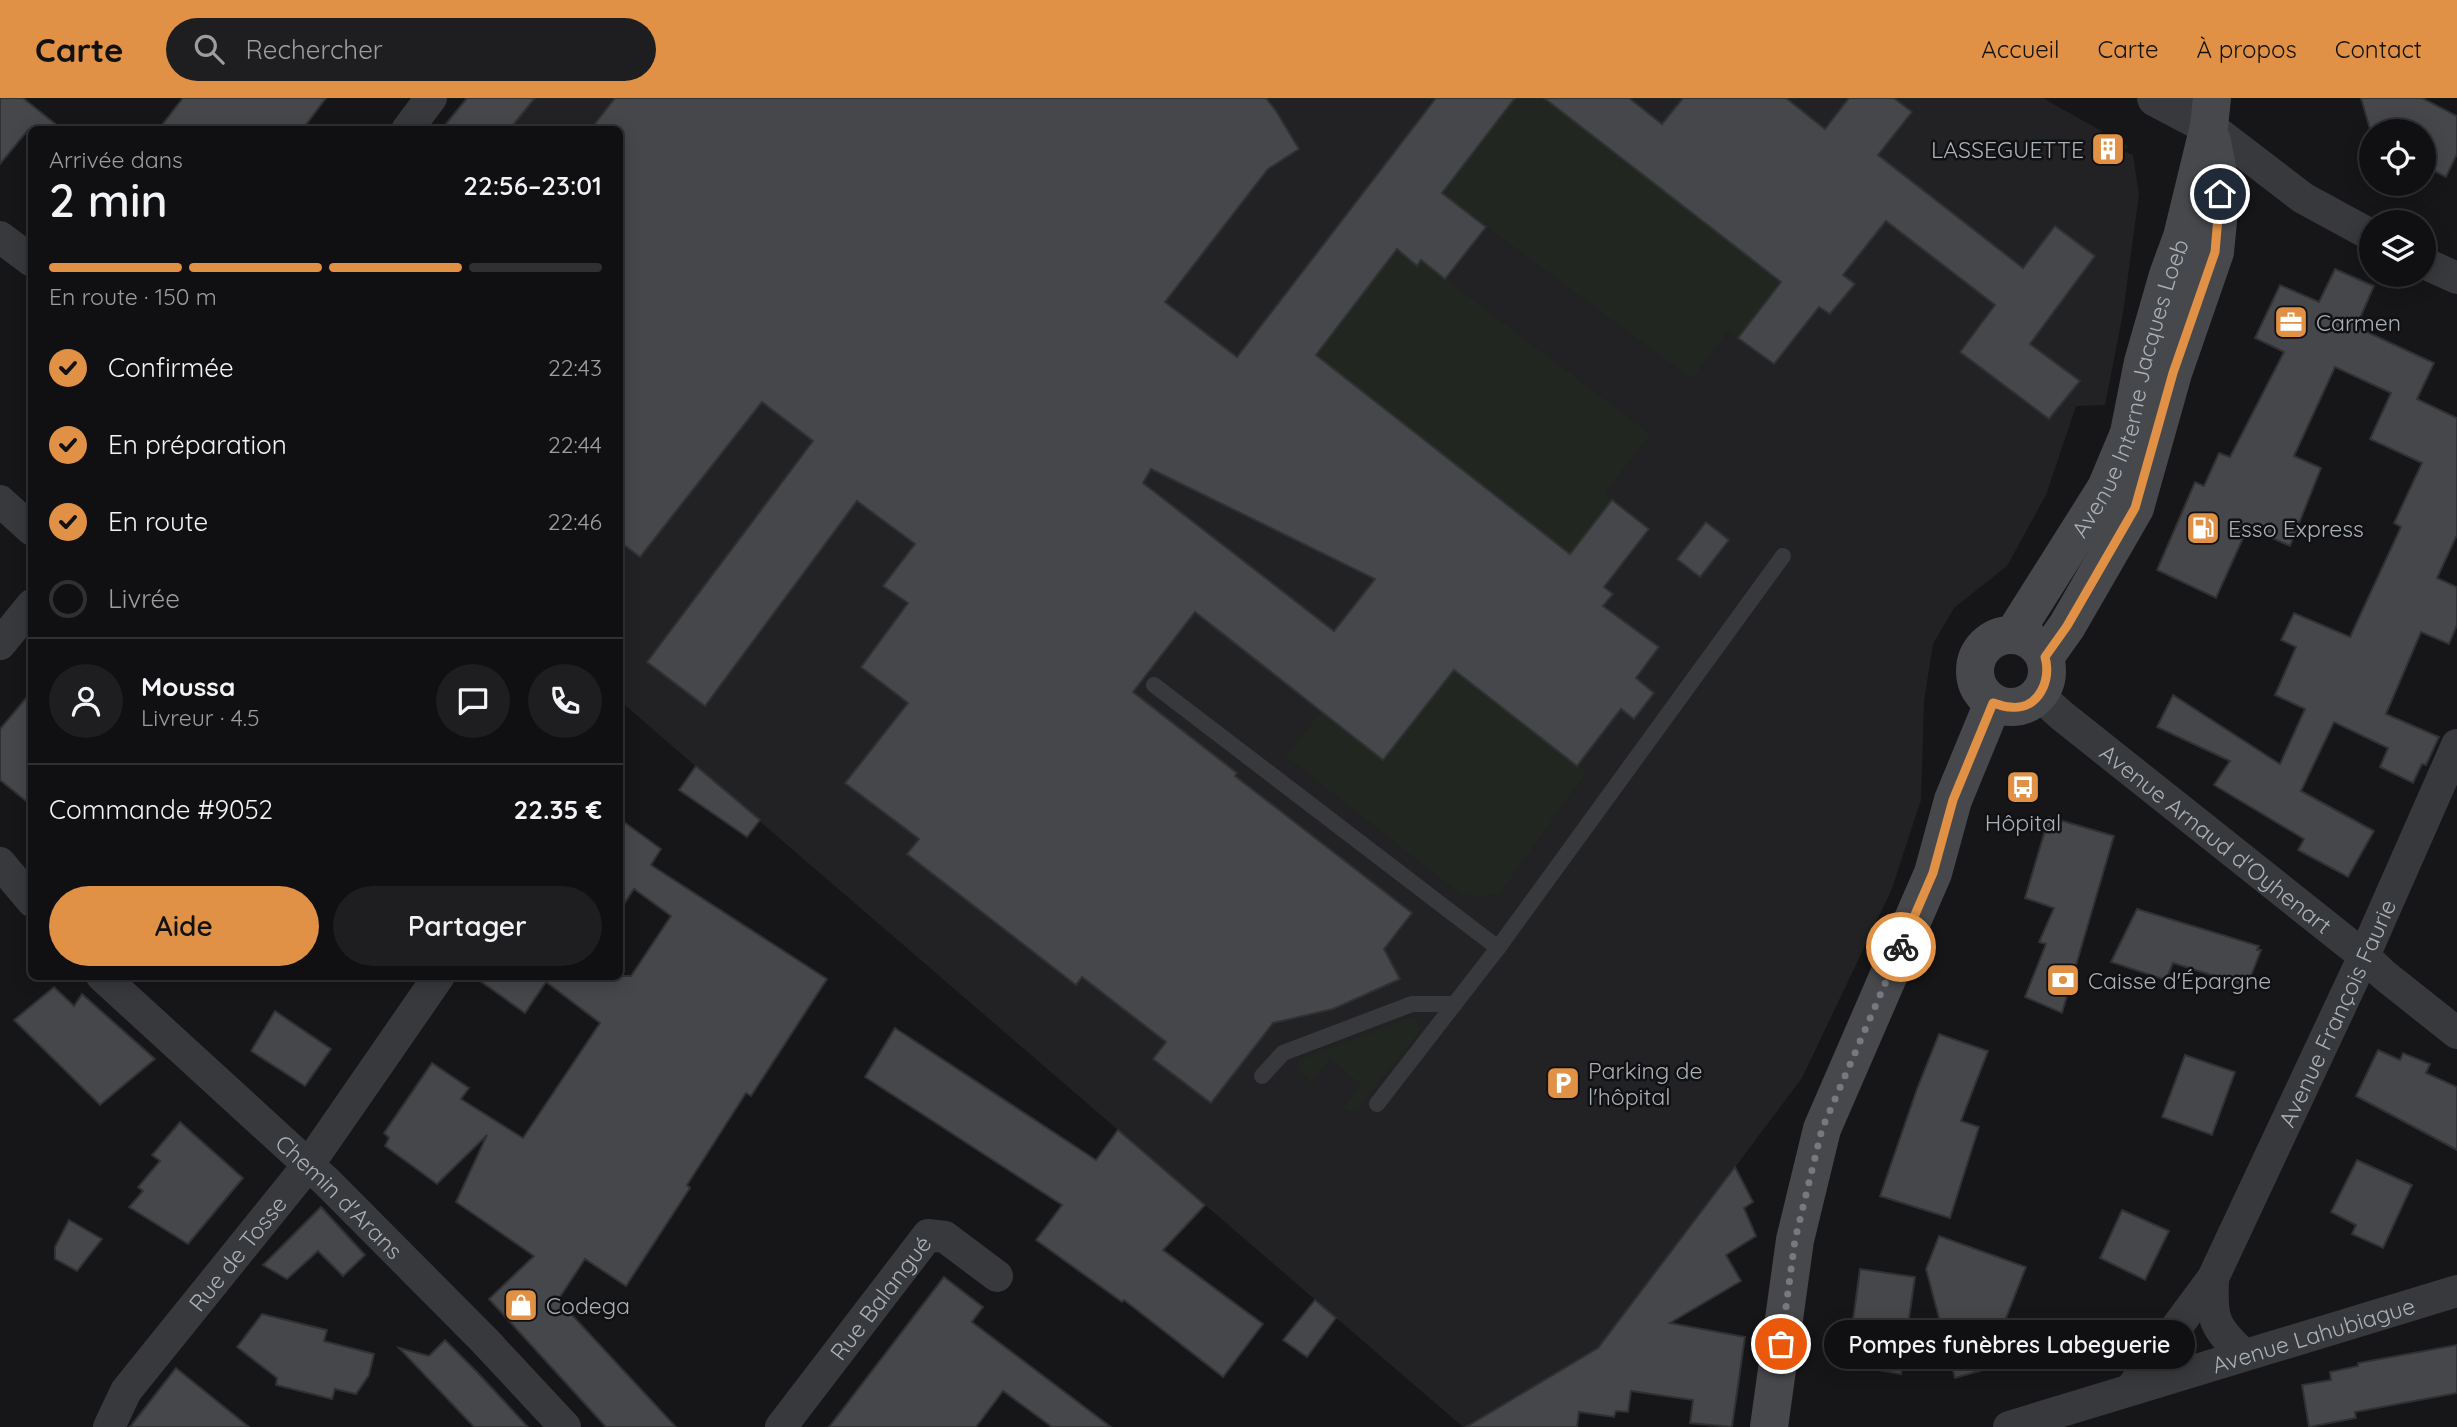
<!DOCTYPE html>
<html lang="fr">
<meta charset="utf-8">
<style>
:root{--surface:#101012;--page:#1e1e20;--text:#f1f3f6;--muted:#9c9d9f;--line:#303032;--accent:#e09145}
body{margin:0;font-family:Quicksand,sans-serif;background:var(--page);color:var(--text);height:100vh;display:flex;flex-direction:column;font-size:26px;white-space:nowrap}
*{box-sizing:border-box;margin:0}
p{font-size:23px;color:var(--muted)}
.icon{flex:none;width:38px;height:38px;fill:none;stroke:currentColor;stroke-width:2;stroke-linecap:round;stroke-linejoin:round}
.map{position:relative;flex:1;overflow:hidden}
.side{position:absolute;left:28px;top:28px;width:595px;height:854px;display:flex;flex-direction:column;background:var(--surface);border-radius:10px;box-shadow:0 4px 18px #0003,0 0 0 2px var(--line)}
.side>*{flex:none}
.fabs{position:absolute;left:2359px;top:21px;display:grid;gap:14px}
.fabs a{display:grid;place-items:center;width:77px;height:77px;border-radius:50%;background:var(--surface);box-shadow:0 4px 18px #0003,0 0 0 2px var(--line);font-size:35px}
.pin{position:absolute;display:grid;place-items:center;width:60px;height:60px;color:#fff;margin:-30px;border:4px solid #fff;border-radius:50%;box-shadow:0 2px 7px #0007}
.courier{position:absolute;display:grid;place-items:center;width:70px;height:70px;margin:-35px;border:5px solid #e09145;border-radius:50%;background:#fff;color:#222;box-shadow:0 2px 9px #0007}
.bubble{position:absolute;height:49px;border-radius:24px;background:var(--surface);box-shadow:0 4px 18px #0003,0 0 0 2px var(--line);font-size:23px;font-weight:600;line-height:49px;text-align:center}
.head em{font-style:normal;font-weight:600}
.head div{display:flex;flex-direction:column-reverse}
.head{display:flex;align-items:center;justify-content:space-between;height:119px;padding:0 21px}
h1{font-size:46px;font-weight:600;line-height:52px}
.bar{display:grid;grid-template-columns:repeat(4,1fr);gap:10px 7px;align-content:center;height:84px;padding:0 21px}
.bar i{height:9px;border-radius:5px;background:var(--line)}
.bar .selected{background:var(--accent)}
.bar p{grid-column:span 4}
.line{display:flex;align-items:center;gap:18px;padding:0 21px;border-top:2px solid var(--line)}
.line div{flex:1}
.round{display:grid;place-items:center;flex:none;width:74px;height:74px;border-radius:37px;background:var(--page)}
ol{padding:0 21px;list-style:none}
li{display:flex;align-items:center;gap:21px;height:77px}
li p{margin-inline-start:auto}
li .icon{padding:7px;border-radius:50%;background:var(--accent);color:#111;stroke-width:4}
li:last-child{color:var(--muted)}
li i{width:38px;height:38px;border:4px solid var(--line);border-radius:50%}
.button{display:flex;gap:14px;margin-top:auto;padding:14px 21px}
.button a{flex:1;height:80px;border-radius:42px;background:var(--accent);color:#111;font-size:28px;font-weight:600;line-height:80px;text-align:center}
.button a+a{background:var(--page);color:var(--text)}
header{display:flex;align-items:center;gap:42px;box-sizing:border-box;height:98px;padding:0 35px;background:var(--accent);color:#111}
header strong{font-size:33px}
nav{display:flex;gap:38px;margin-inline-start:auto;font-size:24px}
.search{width:490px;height:63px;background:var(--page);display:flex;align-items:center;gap:18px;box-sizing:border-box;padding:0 24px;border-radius:38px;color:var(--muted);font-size:26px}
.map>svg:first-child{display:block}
</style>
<header>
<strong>Carte</strong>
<div class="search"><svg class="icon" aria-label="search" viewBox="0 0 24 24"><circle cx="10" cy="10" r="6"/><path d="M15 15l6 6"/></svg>Rechercher</div>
<nav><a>Accueil</a><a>Carte</a><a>À propos</a><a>Contact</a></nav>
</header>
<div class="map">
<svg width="2457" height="1329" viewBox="0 0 2457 1329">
<rect width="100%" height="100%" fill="#161618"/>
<path fill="#222224" d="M467,0H2043L2128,48L2124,53L2133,57L2139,96L2123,215L2105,307L2076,308L2046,397L2007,468L1954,510L1933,546L1924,603L1921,702L1891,793L1802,980L1601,1248L1488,1316L1474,1329H1463L620,603V32H441Z"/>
<g fill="#212720">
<path d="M1515,0H1544L1781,184L1738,240L1728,233L1692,281L1442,95Z"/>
<path d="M1400,147L1650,336L1604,396L1612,402L1570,456L1316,257Z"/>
<path d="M1457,567L1470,585L1586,674L1500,795C1480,800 1470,801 1453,790L1286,658L1322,613L1384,661Z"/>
<path d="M1412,919L1418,923L1419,932L1415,939L1357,1010L1350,1012L1344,1010L1362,987L1330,960L1311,984C1304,977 1295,972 1300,962Z"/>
</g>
<g fill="#45474a" stroke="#303133" stroke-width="2" fill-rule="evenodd">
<path d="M0,0H23L63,32H28L0,66Z"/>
<path d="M183,0H326L302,32H158Z"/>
<path d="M467,0H535L509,32H441Z"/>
<path d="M615,0H1266L1276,13L1299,51L1268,71L1165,204L1237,259L1436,0H1515L1442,95L1486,129L1445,181L1421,162L1417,168L1397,151L1316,257L1570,456L1612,402L1649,431L1604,489L1613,496L1603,508L1659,549L1636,580L1654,595L1634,621L1621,611L1577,668L1454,572L1383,662L1195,514L1133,594L1237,675L1235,678L1412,815L1384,851L1400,881L1333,911L1273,925L1211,1005L1153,961L1166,944L1082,879L1076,887L907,756L919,741L845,685L908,605L861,569L908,505L883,488L915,446L857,403L705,608L647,564L813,343L762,304L640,459L620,444V32H590ZM1151,371L1375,481L1334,533L1143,385Z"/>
<path d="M1544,0H1629L1662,26L1683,0H1786L1825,31L1849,0H1894L1912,14L1878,57L2023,170L2055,128L2095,158L2030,246L2080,283L2049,321L1960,254L1995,207L1886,123L1843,177L1855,186L1830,216L1819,209L1774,266L1738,240L1781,184Z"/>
<path d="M2361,0H2422L2457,18V56L2446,79L2424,68V33H2371V42L2366,40L2370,31Z"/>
<path d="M2335,171L2374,188L2356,229L2434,265L2417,301L2457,320V437L2437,480L2457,489V527L2449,546L2421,534L2386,616L2439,639L2426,667L2422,666L2413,685L2380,669L2388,650L2334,624L2301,693L2374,733L2348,779L2298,752L2304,741L2214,687L2230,663L2157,629L2173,597L2280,666L2305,611L2275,597L2296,549L2281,542L2294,515L2350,539L2401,429L2394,425L2422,365L2370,341L2391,295L2335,269L2294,358L2321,370L2290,448L2248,429L2216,500L2157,472L2195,384L2204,388L2219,355L2230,359L2284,254L2255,240L2280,187L2319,204Z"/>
<path d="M1706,424L1729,442L1700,479L1677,461Z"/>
<path d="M32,593V708L0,682V631Z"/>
<path d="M696,668L760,722L747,739L679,692Z"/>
<path d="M2049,719L2114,738L2062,915L2025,899L2046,846L2039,844L2054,810L2025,800Z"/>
<path d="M620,721L661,751L651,767L827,881L751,998L746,995L687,1087L690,1090L626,1188L585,1161L558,1202L676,1329H606L489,1201L534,1158L456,1104L487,1037L437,1086L385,1048L389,1040L384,1035L432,965L469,990L461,1001L523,1040L600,925L546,884L525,915L473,878H631L671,818L634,791L620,812Z"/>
<path d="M2137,811L2259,848L2257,852H2261L2247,888L2173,865L2166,882L2111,864Z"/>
<path d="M54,889L74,908L82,896L155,961L100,1007L14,922Z"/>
<path d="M275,913L331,951L305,988L251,953Z"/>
<path d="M895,930L1096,1062L1118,1032L1205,1107L1163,1152L1263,1226L1223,1279L1124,1202L1122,1204L1036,1142L1062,1107L865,979Z"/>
<path d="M1939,936L1988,953L1961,1023L1979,1029L1950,1120L1880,1098L1917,991Z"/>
<path d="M2378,952L2400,962L2403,955L2430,966L2426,975L2457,989V1052L2356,998Z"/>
<path d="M2185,957L2235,974L2212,1037L2162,1019Z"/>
<path d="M180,1024L243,1080L188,1146L129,1109L143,1093L138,1089L160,1063L152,1057Z"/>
<path d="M2357,1062L2412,1087L2383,1150L2352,1136L2356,1127L2331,1114Z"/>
<path d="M1735,1069L1753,1104L1744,1110L1756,1138L1726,1157L1741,1183L1670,1225L1745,1239L1732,1329L1690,1325L1693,1302L1631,1293L1628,1314L1616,1313L1614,1319L1579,1314L1577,1329H1466L1598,1250Z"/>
<path d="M321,1109L365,1157L343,1178L318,1153L287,1181L263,1167Z"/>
<path d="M2122,1112L2169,1133L2145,1182L2100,1160Z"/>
<path d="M69,1122L102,1141L77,1173L55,1161V1149Z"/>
<path d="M1939,1138L2026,1169L2006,1220L2029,1230L2036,1252L2023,1255L2024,1260L1955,1280L1926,1171Z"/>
<path d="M1860,1171L1915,1179L1901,1276L1847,1266Z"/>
<path d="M944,1179L983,1209L972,1224L1111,1329H1052L1003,1293L976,1329H829Z"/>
<path d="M1315,1202L1336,1220L1307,1259L1283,1242Z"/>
<path d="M262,1216L327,1232L324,1243L374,1256L369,1277L356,1296L335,1291L332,1301L276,1287L277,1280L237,1249Z"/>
<path d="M445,1242L477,1274L528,1329H474L399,1250L429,1258Z"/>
<path d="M2457,1247V1295L2355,1314L2356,1320L2309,1329L2302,1287L2331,1282L2330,1274L2358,1268V1265Z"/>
<path d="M176,1270L249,1329H130Z"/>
</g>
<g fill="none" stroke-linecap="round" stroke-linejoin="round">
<g stroke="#37393c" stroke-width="16">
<path d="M1154,587L1498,850"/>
<path d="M1262,978L1283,955L1412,906H1455"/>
<path d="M1377,1006L1498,850L1783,458"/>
</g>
<g stroke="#37393c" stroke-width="32">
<path d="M2209,28L2303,100L2371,137"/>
<path d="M407,32L431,0"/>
<path d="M0,139L32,163"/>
<path d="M2424,165L2457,180"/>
<path d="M0,403L32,432"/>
<path d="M0,546L32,507"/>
<path id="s1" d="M2039,597L2061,617L2364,858L2384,877L2457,935"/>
<path d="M0,765L32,803"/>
<path id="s2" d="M102,878L327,1084L485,1243L565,1329"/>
<path d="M2213,1180C2212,1221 2212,1227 2243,1256"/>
<path id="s3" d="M2130,1292L2213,1180L2364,858L2457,647"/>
<path id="s4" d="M109,1329L126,1293L309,1066L439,878"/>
<path id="s5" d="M781,1329L928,1137L945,1139L997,1178"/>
<path id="s6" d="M2009,1329L2457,1193"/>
</g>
<path stroke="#37393c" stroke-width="38" d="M2156,0L2209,28"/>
<g stroke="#46484c" stroke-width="38">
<path id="s7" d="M2014,536L2106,390L2129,335L2143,264L2168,177L2182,139L2209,28L2212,0"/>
<circle cx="2011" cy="573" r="36"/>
<path d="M2045,559L2067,528L2135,410L2173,275L2215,154L2221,92L2212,43"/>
<path d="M1769,1329L1795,1142L1822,1031L1933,775L1953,702L1993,605"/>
</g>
</g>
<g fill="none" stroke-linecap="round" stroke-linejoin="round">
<path stroke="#767a7f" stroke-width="7" stroke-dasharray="0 12.6" d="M1781,1246L1795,1142L1822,1031L1901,849"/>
<path stroke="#e09145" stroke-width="9" d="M1901,849L1933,775L1953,702L1993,605C1998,606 2004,609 2010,609C2038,613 2052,582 2045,559L2067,528L2135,410L2173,275L2215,154L2220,96"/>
</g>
<defs>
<g id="building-square" transform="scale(1.75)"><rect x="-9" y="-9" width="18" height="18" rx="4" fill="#e09145" stroke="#111113"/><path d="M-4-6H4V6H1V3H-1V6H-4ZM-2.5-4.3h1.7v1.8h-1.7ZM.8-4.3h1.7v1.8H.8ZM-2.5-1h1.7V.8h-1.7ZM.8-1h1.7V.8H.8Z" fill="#fff"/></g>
<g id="office-square" transform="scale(1.75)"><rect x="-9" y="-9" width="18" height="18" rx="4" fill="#e09145" stroke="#111113"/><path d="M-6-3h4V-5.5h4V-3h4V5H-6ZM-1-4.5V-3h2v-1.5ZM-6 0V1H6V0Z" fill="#fff"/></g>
<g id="fuel-square" transform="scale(1.75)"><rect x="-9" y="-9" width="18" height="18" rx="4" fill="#e09145" stroke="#111113"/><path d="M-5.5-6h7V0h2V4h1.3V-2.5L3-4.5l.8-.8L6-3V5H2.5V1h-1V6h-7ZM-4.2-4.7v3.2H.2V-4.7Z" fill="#fff"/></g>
<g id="bus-square" transform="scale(1.75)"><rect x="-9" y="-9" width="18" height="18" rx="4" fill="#e09145" stroke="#111113"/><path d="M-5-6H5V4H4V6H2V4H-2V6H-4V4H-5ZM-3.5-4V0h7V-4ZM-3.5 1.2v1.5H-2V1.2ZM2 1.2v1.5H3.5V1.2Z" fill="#fff"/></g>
<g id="bank-square" transform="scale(1.75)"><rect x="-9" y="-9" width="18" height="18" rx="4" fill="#e09145" stroke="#111113"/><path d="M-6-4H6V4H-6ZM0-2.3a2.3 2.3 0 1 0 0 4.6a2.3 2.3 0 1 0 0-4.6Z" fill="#fff"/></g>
<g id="parking-square" transform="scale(1.75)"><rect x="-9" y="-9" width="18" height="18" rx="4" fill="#e09145" stroke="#111113"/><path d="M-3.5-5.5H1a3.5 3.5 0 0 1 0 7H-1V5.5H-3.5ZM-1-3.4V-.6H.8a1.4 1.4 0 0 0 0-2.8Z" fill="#fff"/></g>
<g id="shop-square" transform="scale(1.75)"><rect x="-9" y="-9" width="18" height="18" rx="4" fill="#e09145" stroke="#111113"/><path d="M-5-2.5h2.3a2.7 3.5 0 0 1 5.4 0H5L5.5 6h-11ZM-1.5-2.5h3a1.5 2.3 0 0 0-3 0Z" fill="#fff"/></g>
</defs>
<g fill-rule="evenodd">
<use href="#building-square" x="2108" y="51"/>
<use href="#office-square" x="2291" y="224"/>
<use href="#fuel-square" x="2203" y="430"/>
<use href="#bus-square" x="2023" y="689"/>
<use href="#bank-square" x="2063" y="882"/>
<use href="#parking-square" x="1563" y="985"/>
<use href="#shop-square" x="521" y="1207"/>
</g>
<g text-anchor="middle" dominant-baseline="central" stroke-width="5" stroke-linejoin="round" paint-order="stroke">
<g font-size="23" fill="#a9b0b6" stroke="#111113" text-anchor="start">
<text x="2084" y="51" text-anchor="end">LASSEGUETTE</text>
<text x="2316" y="224">Carmen</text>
<text x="2228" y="430">Esso Express</text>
<text x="2023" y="724" text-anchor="middle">Hôpital</text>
<text x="2088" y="882">Caisse d'Épargne</text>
<text x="1588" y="972">Parking de<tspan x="1588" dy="26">l'hôpital</tspan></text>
<text x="546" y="1207">Codega</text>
</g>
<g font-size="23" fill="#a9b0b6" stroke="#111113">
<text stroke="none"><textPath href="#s7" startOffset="275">Avenue Interne Jacques Loeb</textPath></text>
<text stroke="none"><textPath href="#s1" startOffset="228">Avenue Arnaud d'Oyhenart</textPath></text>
<text stroke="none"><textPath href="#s3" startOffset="432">Avenue François Faurie</textPath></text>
<text stroke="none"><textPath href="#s2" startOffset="324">Chemin d'Arans</textPath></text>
<text stroke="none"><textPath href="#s4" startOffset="217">Rue de Tosse</textPath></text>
<text stroke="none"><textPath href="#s5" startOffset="163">Rue Balangué</textPath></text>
<text stroke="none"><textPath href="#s6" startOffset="318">Avenue Lahubiague</textPath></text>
</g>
</g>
</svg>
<div class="fabs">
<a><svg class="icon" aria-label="locate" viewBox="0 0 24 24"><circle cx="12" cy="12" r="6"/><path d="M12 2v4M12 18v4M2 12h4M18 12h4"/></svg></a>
<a><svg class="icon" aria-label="layers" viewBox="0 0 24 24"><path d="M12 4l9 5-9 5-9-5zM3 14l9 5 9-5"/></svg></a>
</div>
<div class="pin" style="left:1781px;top:1246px;background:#ea580c"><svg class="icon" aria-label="bag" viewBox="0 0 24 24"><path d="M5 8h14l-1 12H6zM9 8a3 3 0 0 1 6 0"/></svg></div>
<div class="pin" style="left:2220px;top:96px;background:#1f2937"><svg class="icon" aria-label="home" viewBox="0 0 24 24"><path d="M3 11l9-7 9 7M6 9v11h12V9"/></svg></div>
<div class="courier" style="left:1901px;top:849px"><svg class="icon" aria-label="bike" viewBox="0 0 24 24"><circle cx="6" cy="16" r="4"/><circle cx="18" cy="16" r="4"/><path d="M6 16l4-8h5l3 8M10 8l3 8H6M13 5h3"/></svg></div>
<div class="bubble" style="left:1824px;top:1222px;width:371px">Pompes funèbres Labeguerie</div>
<section class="side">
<div class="head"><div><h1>2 min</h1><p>Arrivée dans</p></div><em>22:56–23:01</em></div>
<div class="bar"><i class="selected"></i><i class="selected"></i><i class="selected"></i><i></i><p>En route · 150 m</p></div>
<ol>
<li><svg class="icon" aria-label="check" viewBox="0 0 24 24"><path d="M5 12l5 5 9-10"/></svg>Confirmée<p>22:43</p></li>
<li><svg class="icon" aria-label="check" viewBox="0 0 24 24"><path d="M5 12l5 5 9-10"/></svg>En préparation<p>22:44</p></li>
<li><svg class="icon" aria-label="check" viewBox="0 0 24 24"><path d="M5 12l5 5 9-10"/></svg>En route<p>22:46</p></li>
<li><i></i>Livrée</li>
</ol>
<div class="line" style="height:126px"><a class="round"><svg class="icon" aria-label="person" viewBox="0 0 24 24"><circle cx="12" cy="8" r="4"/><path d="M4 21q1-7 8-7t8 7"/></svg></a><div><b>Moussa</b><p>Livreur · 4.5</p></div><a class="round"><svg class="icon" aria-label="chat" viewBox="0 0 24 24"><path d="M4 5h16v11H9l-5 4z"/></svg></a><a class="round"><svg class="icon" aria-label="phone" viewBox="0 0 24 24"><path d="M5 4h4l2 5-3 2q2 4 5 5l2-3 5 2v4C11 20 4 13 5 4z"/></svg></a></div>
<div class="line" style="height:91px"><div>Commande #9052</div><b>22.35 €</b></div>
<div class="button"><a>Aide</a><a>Partager</a></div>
</section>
</div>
